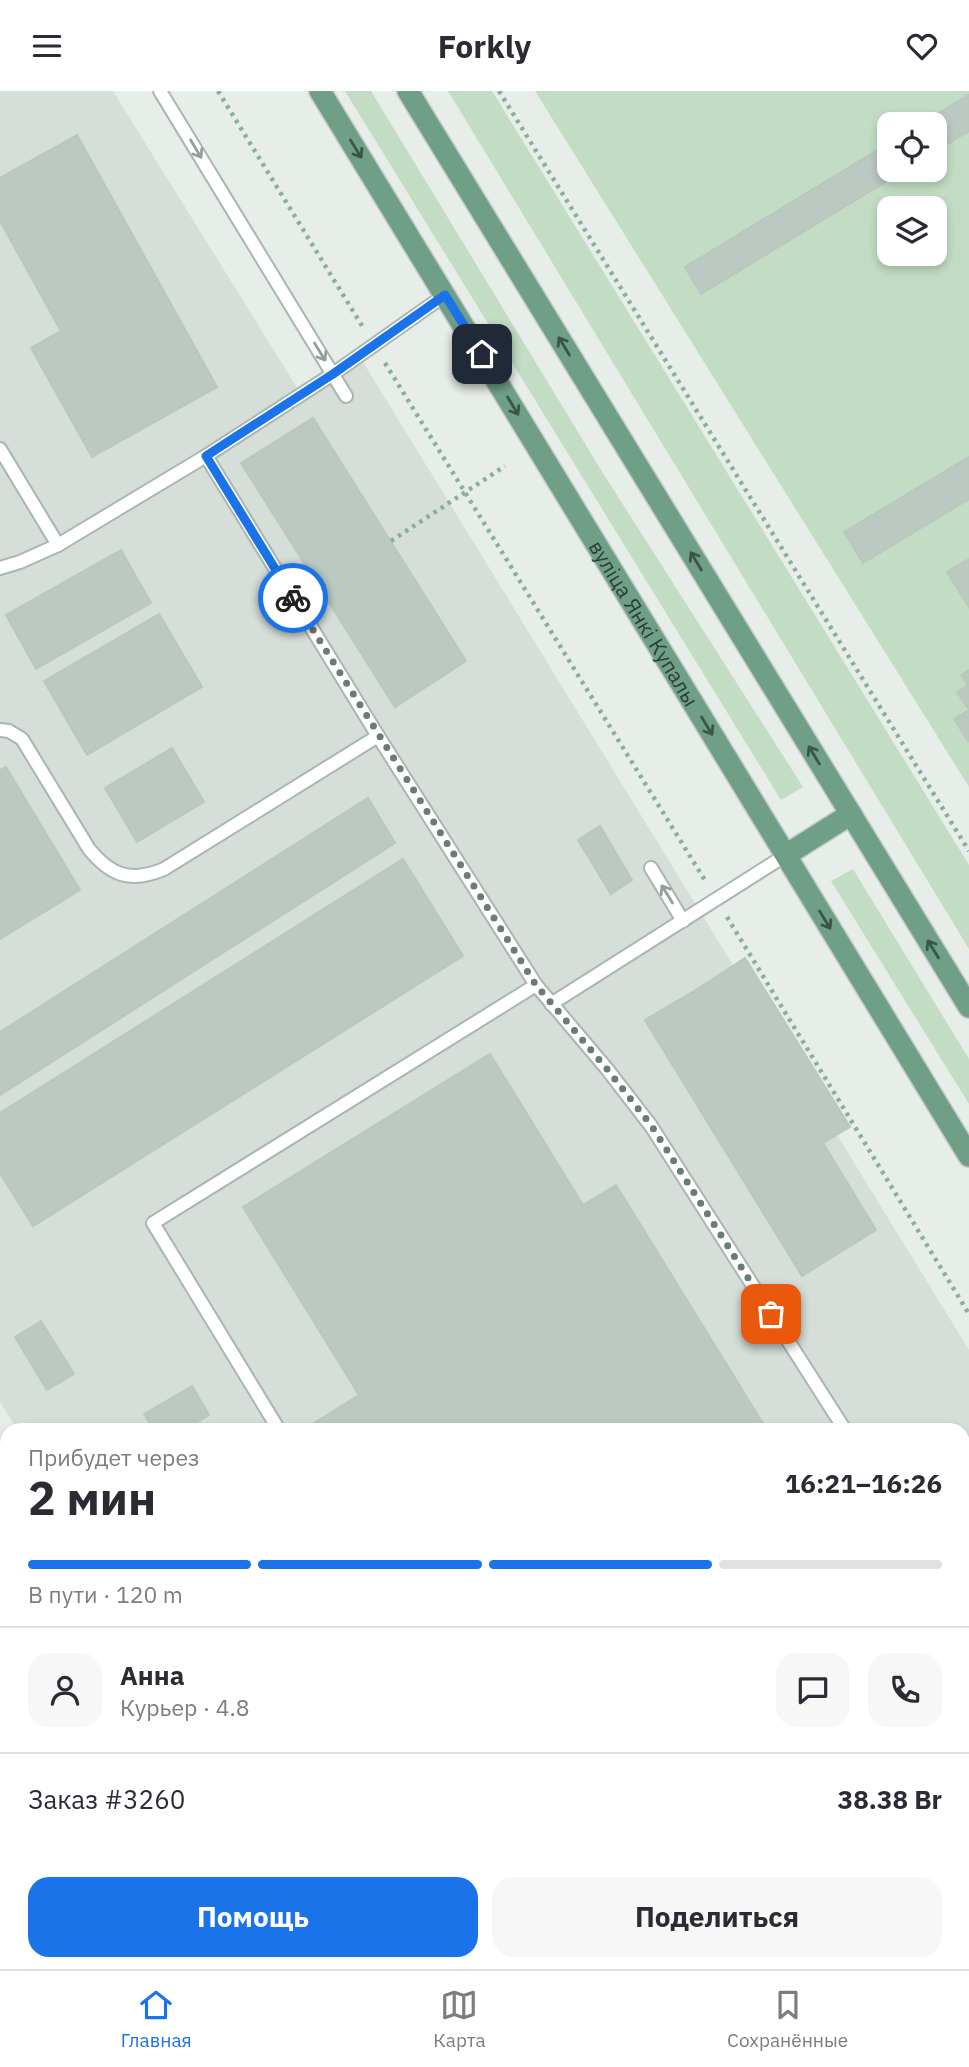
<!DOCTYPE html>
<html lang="ru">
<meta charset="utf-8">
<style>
:root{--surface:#fff;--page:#f7f7f7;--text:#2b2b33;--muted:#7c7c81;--line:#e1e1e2;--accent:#1a73e8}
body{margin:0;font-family:"IBM Plex Sans",sans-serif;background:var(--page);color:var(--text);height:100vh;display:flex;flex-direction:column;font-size:26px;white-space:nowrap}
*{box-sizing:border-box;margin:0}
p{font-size:23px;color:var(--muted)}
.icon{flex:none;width:38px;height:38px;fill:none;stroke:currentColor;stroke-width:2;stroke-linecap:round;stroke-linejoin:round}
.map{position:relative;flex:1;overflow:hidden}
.panel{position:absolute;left:0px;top:1332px;width:970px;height:548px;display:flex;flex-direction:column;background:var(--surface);border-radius:21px 21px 0 0;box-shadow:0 4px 10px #0003}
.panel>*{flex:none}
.buttons{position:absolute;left:877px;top:21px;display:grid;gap:14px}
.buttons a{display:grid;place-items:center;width:70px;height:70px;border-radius:14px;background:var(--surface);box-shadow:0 4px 10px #0003;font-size:35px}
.pin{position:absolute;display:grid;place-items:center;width:60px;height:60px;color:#fff;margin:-30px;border-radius:14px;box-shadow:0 4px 10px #0006}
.courier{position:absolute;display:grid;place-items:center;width:70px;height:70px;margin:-35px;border:5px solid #1a73e8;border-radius:50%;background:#fff;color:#222;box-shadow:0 2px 9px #0007}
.overview em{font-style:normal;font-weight:800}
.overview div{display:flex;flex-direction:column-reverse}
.overview{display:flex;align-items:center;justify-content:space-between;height:119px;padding:0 28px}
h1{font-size:46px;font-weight:800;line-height:52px}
.bar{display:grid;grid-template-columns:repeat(4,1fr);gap:10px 7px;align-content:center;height:84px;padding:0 28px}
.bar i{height:9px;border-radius:5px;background:var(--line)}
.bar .selected{background:var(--accent)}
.bar p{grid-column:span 4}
.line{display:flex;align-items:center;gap:18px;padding:0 28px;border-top:2px solid var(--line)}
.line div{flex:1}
.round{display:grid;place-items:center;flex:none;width:74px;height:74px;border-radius:21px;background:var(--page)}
.action{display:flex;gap:14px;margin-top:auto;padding:14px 28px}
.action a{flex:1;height:80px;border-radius:21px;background:var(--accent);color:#fff;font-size:28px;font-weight:800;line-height:80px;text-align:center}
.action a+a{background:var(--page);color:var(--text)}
header{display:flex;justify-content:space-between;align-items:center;height:91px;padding:0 28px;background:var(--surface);font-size:32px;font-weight:800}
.tabs{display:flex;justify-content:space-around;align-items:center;height:98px;border-top:2px solid var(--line);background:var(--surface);font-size:19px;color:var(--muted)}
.tabs a{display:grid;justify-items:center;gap:4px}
.tabs .selected{color:var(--accent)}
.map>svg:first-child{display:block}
</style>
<header><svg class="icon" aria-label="menu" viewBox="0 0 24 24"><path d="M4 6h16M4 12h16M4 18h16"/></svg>Forkly<svg class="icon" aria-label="heart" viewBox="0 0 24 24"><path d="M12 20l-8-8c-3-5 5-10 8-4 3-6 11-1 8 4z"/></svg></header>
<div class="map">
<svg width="969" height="1878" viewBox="0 0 969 1878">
<rect width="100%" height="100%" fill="#e7eee9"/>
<g fill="#d5ded8">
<path d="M0,0H113L301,303L355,258L969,1259V1878H359L356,1873L962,1872V1339H18L0,1311Z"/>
<path d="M0,1708L7,1719V1872L28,1873L20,1878H0Z"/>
</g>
<g fill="#c2ddc3" fill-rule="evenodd">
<path d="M345,0H371L601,379L803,696L781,709Z"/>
<path d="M448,0H492L969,774V858Z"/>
<path d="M535,0H969V696ZM889,33H934V79H889ZM889,117H934V163H889Z"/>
<path d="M853,778L969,968V1013L831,790Z"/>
</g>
<g fill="#bcc9c2" stroke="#bac7bf" stroke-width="2">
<path d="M969,4V40L934,61V33H920Z"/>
<path d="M77,44L217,296L92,366L31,257L61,240L0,130V87Z"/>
<path d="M889,52V79H905L701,203L685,176Z"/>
<path d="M313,327L466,570L395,616L241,372Z"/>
<path d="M969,366V408L863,472L844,441Z"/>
<path d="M121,459L151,512L36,578L6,524Z"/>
<path d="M969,468V516L947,481Z"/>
<path d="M159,523L202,596L87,664L44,590Z"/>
<path d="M969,579V649L968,650L954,628L969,619L957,601L968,594L961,584Z"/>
<path d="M172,657L204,711L137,751L105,697Z"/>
<path d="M6,676L80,799L0,848V679Z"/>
<path d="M368,707L395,752L0,1004V941Z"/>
<path d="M600,735L632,789L611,803L578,749Z"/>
<path d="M403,768L463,865L33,1135L0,1082V1022Z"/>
<path d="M745,867L850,1036L823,1052L876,1139L802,1185L645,929L699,897Z"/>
<path d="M490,963L583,1114L616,1094L767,1339H309L308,1336L359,1304L243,1116Z"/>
<path d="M41,1230L74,1283L47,1299L15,1246Z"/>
<path d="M192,1295L209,1324L184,1339H154L144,1323Z"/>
<path d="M962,1657L969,1667V1866L962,1870Z"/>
<path d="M7,1754V1778L0,1782V1758Z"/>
<path d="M424,1872H523L527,1878H427Z"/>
<path d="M638,1872H958L949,1878H641Z"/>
</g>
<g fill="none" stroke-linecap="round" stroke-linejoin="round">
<g stroke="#aab6af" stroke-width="16">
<g id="lane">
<path d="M160,0L346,305"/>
<path d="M445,204L333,283L206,365L378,645L536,894"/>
<path d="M0,358L58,454"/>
<path d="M0,477L20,471L58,454L206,365"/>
<path d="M0,639L9,640L22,648L89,758C111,785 131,792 164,778L378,645"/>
<path d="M651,777L683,830"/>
<path d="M551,913L786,764"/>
<path d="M279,1339L153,1132L536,894L607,978L651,1035L845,1339"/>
<path d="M962,1523L969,1534"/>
<path d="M0,1800L7,1796"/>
<path d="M604,1872L608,1878"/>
</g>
</g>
<g stroke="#aab6af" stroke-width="24">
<g id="street">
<path d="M0,1541L7,1552"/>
<path d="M209,1872L212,1878"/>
</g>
</g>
<g stroke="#c3c9c6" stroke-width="24">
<g id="primary">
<path id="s1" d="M320,0L969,1065"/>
<path d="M408,0L969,916"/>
<path d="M786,764L851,723"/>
</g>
</g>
<g stroke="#8aaf9b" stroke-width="4.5" stroke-dasharray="3.5 5" stroke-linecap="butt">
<path d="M218,0L364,238"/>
<path d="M499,0L969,760"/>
<path d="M385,272L706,791"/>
<path d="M391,450L505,375"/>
<path d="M727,826L969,1223"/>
<path d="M0,1650L7,1661"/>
</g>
<use href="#lane" stroke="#fff" stroke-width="12"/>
<use href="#street" stroke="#fff" stroke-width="21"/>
<use href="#primary" stroke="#709f88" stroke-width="21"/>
<g stroke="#627a6e" stroke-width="8">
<g id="rail">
<path d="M0,1366L7,1378"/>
<path d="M311,1872L315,1878"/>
</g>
</g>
<use href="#rail" stroke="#f7fbf8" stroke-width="5" stroke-dasharray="16" stroke-linecap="butt"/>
</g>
<defs><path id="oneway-shaft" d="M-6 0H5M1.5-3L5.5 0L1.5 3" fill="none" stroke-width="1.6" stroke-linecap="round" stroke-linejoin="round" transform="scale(1.75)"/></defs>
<g stroke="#939f99">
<use href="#oneway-shaft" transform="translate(196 58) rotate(59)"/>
<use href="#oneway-shaft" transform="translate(320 261) rotate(58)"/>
<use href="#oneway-shaft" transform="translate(667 803) rotate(-122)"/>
</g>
<g stroke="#395748">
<use href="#oneway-shaft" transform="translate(356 58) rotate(58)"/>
<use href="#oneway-shaft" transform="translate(564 255) rotate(-121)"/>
<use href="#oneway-shaft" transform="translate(513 315) rotate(59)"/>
<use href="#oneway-shaft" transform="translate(696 470) rotate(-121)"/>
<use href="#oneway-shaft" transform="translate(707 635) rotate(59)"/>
<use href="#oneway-shaft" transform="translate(814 664) rotate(-121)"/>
<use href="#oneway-shaft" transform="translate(825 829) rotate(59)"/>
<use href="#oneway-shaft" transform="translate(933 858) rotate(-122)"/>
</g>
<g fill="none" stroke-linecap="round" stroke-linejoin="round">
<path stroke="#6a7c73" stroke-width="7" stroke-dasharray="0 12.6" d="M293,507L536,894L607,978L651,1034L771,1223"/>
<path stroke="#1a73e8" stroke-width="9" d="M293,507L206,365L333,283L445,204L482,263"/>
</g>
<g text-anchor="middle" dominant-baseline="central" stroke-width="7" stroke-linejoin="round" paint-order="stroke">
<g font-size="21" fill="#273f33" stroke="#f7fbf8">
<text stroke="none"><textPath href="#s1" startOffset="623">вуліца Янкі Купалы</textPath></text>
</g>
</g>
</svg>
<div class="buttons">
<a><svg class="icon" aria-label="locate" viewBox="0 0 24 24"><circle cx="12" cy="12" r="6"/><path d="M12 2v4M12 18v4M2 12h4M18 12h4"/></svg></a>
<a><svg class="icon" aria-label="layers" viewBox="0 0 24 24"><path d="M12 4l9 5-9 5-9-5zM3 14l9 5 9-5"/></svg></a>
</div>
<div class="pin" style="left:771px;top:1223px;background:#ea580c"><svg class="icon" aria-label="bag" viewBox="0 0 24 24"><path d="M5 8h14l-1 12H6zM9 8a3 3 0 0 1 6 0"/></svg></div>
<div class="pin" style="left:482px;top:263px;background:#1f2937"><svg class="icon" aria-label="home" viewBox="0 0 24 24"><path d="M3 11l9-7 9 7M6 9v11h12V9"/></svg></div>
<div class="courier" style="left:293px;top:507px"><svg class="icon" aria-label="bike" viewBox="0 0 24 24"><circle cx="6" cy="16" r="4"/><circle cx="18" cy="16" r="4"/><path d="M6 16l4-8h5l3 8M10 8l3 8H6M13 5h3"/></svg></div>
<section class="panel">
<div class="overview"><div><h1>2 мин</h1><p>Прибудет через</p></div><em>16:21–16:26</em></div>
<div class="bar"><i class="selected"></i><i class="selected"></i><i class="selected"></i><i></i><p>В пути · 120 m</p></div>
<div class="line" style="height:126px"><a class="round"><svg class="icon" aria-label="person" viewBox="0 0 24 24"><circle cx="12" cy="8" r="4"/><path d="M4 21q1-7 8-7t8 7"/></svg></a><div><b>Анна</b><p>Курьер · 4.8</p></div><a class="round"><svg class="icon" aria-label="chat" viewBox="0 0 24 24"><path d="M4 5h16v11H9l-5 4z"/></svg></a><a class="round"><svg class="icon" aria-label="phone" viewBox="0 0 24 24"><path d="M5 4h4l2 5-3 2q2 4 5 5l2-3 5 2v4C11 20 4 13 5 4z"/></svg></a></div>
<div class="line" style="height:91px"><div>Заказ #3260</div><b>38.38 Br</b></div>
<div class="action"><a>Помощь</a><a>Поделиться</a></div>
</section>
</div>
<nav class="tabs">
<a class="selected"><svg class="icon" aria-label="home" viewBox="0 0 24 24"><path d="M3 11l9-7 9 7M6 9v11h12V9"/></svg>Главная</a>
<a><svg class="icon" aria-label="map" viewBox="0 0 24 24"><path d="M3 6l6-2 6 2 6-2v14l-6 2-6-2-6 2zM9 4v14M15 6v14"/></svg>Карта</a>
<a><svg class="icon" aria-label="saved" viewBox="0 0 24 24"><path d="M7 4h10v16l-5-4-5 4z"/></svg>Сохранённые</a>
</nav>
